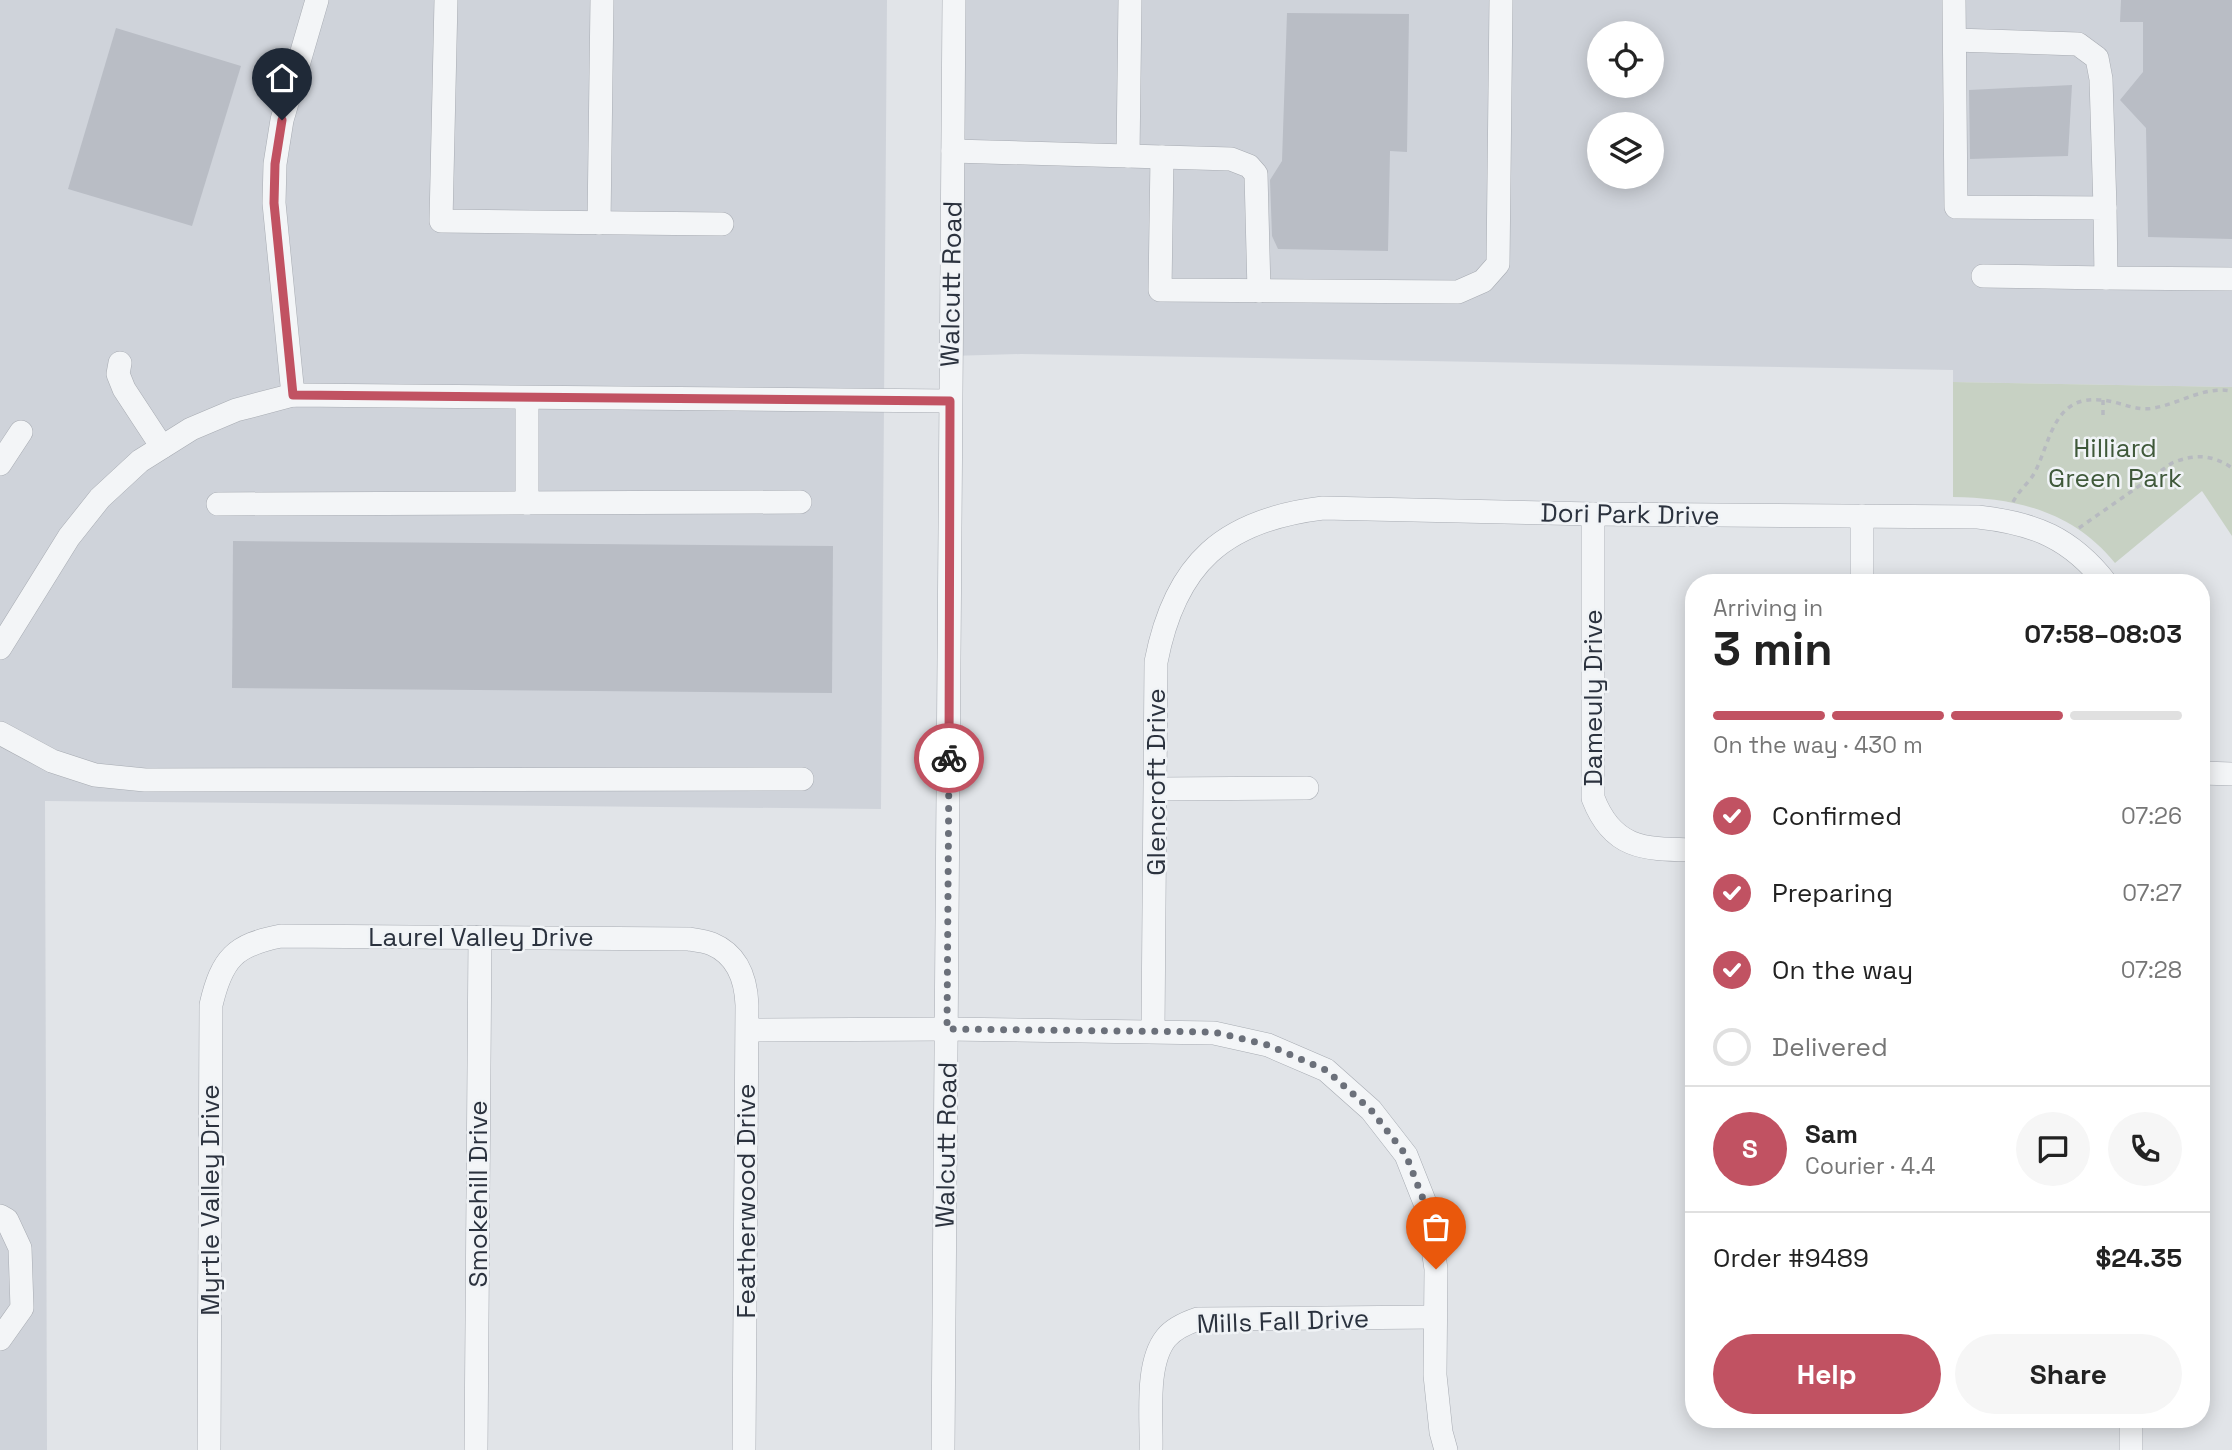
<!DOCTYPE html>
<meta charset="utf-8">
<style>
:root{--surface:#fff;--page:#f6f6f6;--text:#222;--muted:#767676;--line:#e0e0e0;--accent:#c15262}
body{margin:0;font-family:"Space Grotesk",sans-serif;background:var(--page);color:var(--text);height:100vh;display:flex;flex-direction:column;font-size:26px;white-space:nowrap}
*{box-sizing:border-box;margin:0}
p{font-size:23px;color:var(--muted)}
.icon{flex:none;width:38px;height:38px;fill:none;stroke:currentColor;stroke-width:2;stroke-linecap:round;stroke-linejoin:round}
.map{position:relative;flex:1;overflow:hidden}
.details{position:absolute;left:1685px;top:574px;width:525px;height:854px;display:flex;flex-direction:column;background:var(--surface);border-radius:28px;box-shadow:0 4px 18px #0003}
.details>*{flex:none}
.buttons{position:absolute;left:1587px;top:21px;display:grid;gap:14px}
.buttons a{display:grid;place-items:center;width:77px;height:77px;border-radius:50%;background:var(--surface);box-shadow:0 4px 18px #0003;font-size:35px}
.pin{position:absolute;display:grid;place-items:center;width:60px;height:60px;color:#fff;margin:-72px -30px;border-radius:50% 50% 50% 0;rotate:-45deg;box-shadow:0 0 7px #0007}
.pin .icon{rotate:45deg}
.courier{position:absolute;display:grid;place-items:center;width:70px;height:70px;margin:-35px;border:5px solid #c15262;border-radius:50%;background:#fff;color:#222;box-shadow:0 2px 9px #0007}
.headline em{font-style:normal;font-weight:800}
.headline div{display:flex;flex-direction:column-reverse}
.headline{display:flex;align-items:center;justify-content:space-between;height:119px;padding:0 28px}
h1{font-size:46px;font-weight:800;line-height:52px}
.bar{display:grid;grid-template-columns:repeat(4,1fr);gap:10px 7px;align-content:center;height:84px;padding:0 28px}
.bar i{height:9px;border-radius:5px;background:var(--line)}
.bar .current{background:var(--accent)}
.bar p{grid-column:span 4}
.line{display:flex;align-items:center;gap:18px;padding:0 28px;border-top:2px solid var(--line)}
.line div{flex:1}
.round{display:grid;place-items:center;flex:none;width:74px;height:74px;border-radius:37px;background:var(--page)}
ol{padding:0 28px;list-style:none}
li{display:flex;align-items:center;gap:21px;height:77px}
li p{margin-inline-start:auto}
li .icon{padding:7px;border-radius:50%;background:var(--accent);color:#fff;stroke-width:4}
li:last-child{color:var(--muted)}
li i{width:38px;height:38px;border:4px solid var(--line);border-radius:50%}
.action{display:flex;gap:14px;margin-top:auto;padding:14px 28px}
.action a{flex:1;height:80px;border-radius:42px;background:var(--accent);color:#fff;font-size:28px;font-weight:800;line-height:80px;text-align:center}
.action a+a{background:var(--page);color:var(--text)}
.map>svg:first-child{display:block}
</style>
<div class="map">
<svg width="2232" height="1450" viewBox="0 0 2232 1450">
<rect width="100%" height="100%" fill="#e1e4e8"/>
<g fill="#cfd3da" fill-rule="evenodd">
<path d="M0,0H887L881,809L45,801L47,1450H0Z"/>
<path d="M954,0H2232V387L1953,382V370L1021,354L950,356ZM1600,33H1652V86H1600ZM1600,124H1652V177H1600Z"/>
</g>
<path fill="#c7d1c3" d="M1953,382L2232,387V536L2202,491L2115,563C2073,511 2016,498 1953,497Z"/>
<g fill="#b9bdc5">
<path d="M2121,0H2232V239L2148,237L2146,128L2120,100L2143,72V22H2120Z"/>
<path d="M1287,13L1409,14L1407,152L1390,151L1388,251L1278,249L1272,236L1270,180L1282,161Z"/>
<path d="M116,28L241,66L192,226L68,189Z"/>
<path d="M2072,85L2068,156L1970,159L1969,90Z"/>
<path d="M233,541L833,546L832,693L232,688Z"/>
</g>
<g fill="none" stroke-linecap="round" stroke-linejoin="round">
<g stroke="#a7abb2" stroke-width="24">
<g id="minor">
<path d="M446,0L441,221L722,224"/>
<path d="M1954,0L1956,207L2105,208L2106,278L2232,279"/>
<path d="M1955,40L2078,44L2097,58L2101,79L2105,208"/>
<path d="M953,151L1231,159L1249,166L1256,174L1259,291"/>
<path d="M1128,156L1130,0"/>
<path d="M1162,157L1160,290L1458,292L1483,281L1498,264L1501,0"/>
<path d="M599,223L602,0"/>
<path d="M1983,276L2106,278"/>
<path d="M120,363L118,374L124,389L162,447"/>
<path d="M293,395L274,203L275,164L282,120L317,0"/>
<path d="M527,398V503"/>
<path d="M0,464L21,432"/>
<path d="M218,504L800,502"/>
<path d="M1593,514V798C1613,850 1645,849 1694,850"/>
<path d="M1862,583V516"/>
<path d="M0,648L69,537L100,498L140,461L191,429L236,410L293,395L950,401"/>
<path d="M0,733L52,761L95,775L145,780L802,779"/>
<path d="M2202,773L2232,774"/>
<path d="M1157,789L1307,788"/>
<path d="M748,1030L947,1029L1214,1033L1268,1045L1326,1070L1371,1110L1406,1155L1427,1208L1436,1269L1435,1375L1441,1432L1446,1450"/>
<path d="M1153,1031L1156,662C1175,563 1224,520 1323,508L1593,514L1978,517C2034,523 2071,538 2106,583"/>
<path d="M0,1216L7,1220L20,1248L22,1308L0,1339"/>
<path d="M209,1450L211,1005C222,958 235,945 281,936L689,939C696,940 705,941 712,944C738,955 746,980 747,1005L744,1450"/>
<path d="M476,1450L480,937"/>
<path d="M943,1450L954,0"/>
<path d="M1151,1450C1152,1418 1145,1364 1166,1338C1174,1328 1186,1323 1198,1319L1435,1317"/>
<path d="M2131,1450V1419"/>
</g>
</g>
<g stroke="#b7bac0" stroke-width="3.5" stroke-dasharray="5 5" stroke-linecap="butt">
<path d="M2103,400V420"/>
<path d="M2129,469L2139,487"/>
<path d="M2013,502C2019,490 2029,483 2035,472C2051,440 2054,395 2101,400C2119,401 2136,412 2154,408C2181,403 2204,386 2232,391"/>
<path d="M2079,528L2172,463C2194,454 2212,454 2232,468"/>
</g>
<use href="#minor" stroke="#f3f5f7" stroke-width="23"/>
</g>
<g fill="none" stroke-linecap="round" stroke-linejoin="round">
<path stroke="#6b707a" stroke-width="7" stroke-dasharray="0 12.6" d="M949,758L947,1029L1214,1032L1268,1045L1326,1070L1371,1110L1406,1155L1427,1209L1436,1269"/>
<path stroke="#c15262" stroke-width="9" d="M282,120L275,164L274,203L293,395L950,401L949,758"/>
</g>
<g text-anchor="middle" dominant-baseline="central" stroke-width="5" stroke-linejoin="round" paint-order="stroke">
<g font-size="26" fill="#2b323e" stroke="#f0f3f6">
<text transform="translate(951 284) rotate(-89)">Walcutt Road</text>
<text transform="translate(1630 514) rotate(1)">Dori Park Drive</text>
<text transform="translate(1593 698) rotate(-90)">Dameuly Drive</text>
<text transform="translate(1156 782) rotate(-90)">Glencroft Drive</text>
<text x="481" y="937">Laurel Valley Drive</text>
<text transform="translate(946 1145) rotate(-89)">Walcutt Road</text>
<text transform="translate(478 1194) rotate(-90)">Smokehill Drive</text>
<text transform="translate(210 1200) rotate(-90)">Myrtle Valley Drive</text>
<text transform="translate(746 1201) rotate(-90)">Featherwood Drive</text>
<text transform="translate(1283 1321) rotate(-2)">Mills Fall Drive</text>
</g>
<g font-size="26" fill="#3f593a" stroke="#f0f3f6">
<text x="2115" y="448">Hilliard<tspan x="2115" dy="30">Green Park</tspan></text>
</g>
</g>
</svg>
<div class="buttons">
<a><svg class="icon" aria-label="locate" viewBox="0 0 24 24"><circle cx="12" cy="12" r="6"/><path d="M12 2v4M12 18v4M2 12h4M18 12h4"/></svg></a>
<a><svg class="icon" aria-label="layers" viewBox="0 0 24 24"><path d="M12 4l9 5-9 5-9-5zM3 14l9 5 9-5"/></svg></a>
</div>
<div class="pin" style="left:1436px;top:1269px;background:#ea580c"><svg class="icon" aria-label="bag" viewBox="0 0 24 24"><path d="M5 8h14l-1 12H6zM9 8a3 3 0 0 1 6 0"/></svg></div>
<div class="pin" style="left:282px;top:120px;background:#1f2937"><svg class="icon" aria-label="home" viewBox="0 0 24 24"><path d="M3 11l9-7 9 7M6 9v11h12V9"/></svg></div>
<div class="courier" style="left:949px;top:758px"><svg class="icon" aria-label="bike" viewBox="0 0 24 24"><circle cx="6" cy="16" r="4"/><circle cx="18" cy="16" r="4"/><path d="M6 16l4-8h5l3 8M10 8l3 8H6M13 5h3"/></svg></div>
<section class="details">
<div class="headline"><div><h1>3 min</h1><p>Arriving in</p></div><em>07:58–08:03</em></div>
<div class="bar"><i class="current"></i><i class="current"></i><i class="current"></i><i></i><p>On the way · 430 m</p></div>
<ol>
<li><svg class="icon" aria-label="check" viewBox="0 0 24 24"><path d="M5 12l5 5 9-10"/></svg>Confirmed<p>07:26</p></li>
<li><svg class="icon" aria-label="check" viewBox="0 0 24 24"><path d="M5 12l5 5 9-10"/></svg>Preparing<p>07:27</p></li>
<li><svg class="icon" aria-label="check" viewBox="0 0 24 24"><path d="M5 12l5 5 9-10"/></svg>On the way<p>07:28</p></li>
<li><i></i>Delivered</li>
</ol>
<div class="line" style="height:126px"><b class="round" style="background:var(--accent);color:#fff">S</b><div><b>Sam</b><p>Courier · 4.4</p></div><a class="round"><svg class="icon" aria-label="chat" viewBox="0 0 24 24"><path d="M4 5h16v11H9l-5 4z"/></svg></a><a class="round"><svg class="icon" aria-label="phone" viewBox="0 0 24 24"><path d="M5 4h4l2 5-3 2q2 4 5 5l2-3 5 2v4C11 20 4 13 5 4z"/></svg></a></div>
<div class="line" style="height:91px"><div>Order #9489</div><b>$24.35</b></div>
<div class="action"><a>Help</a><a>Share</a></div>
</section>
</div>
